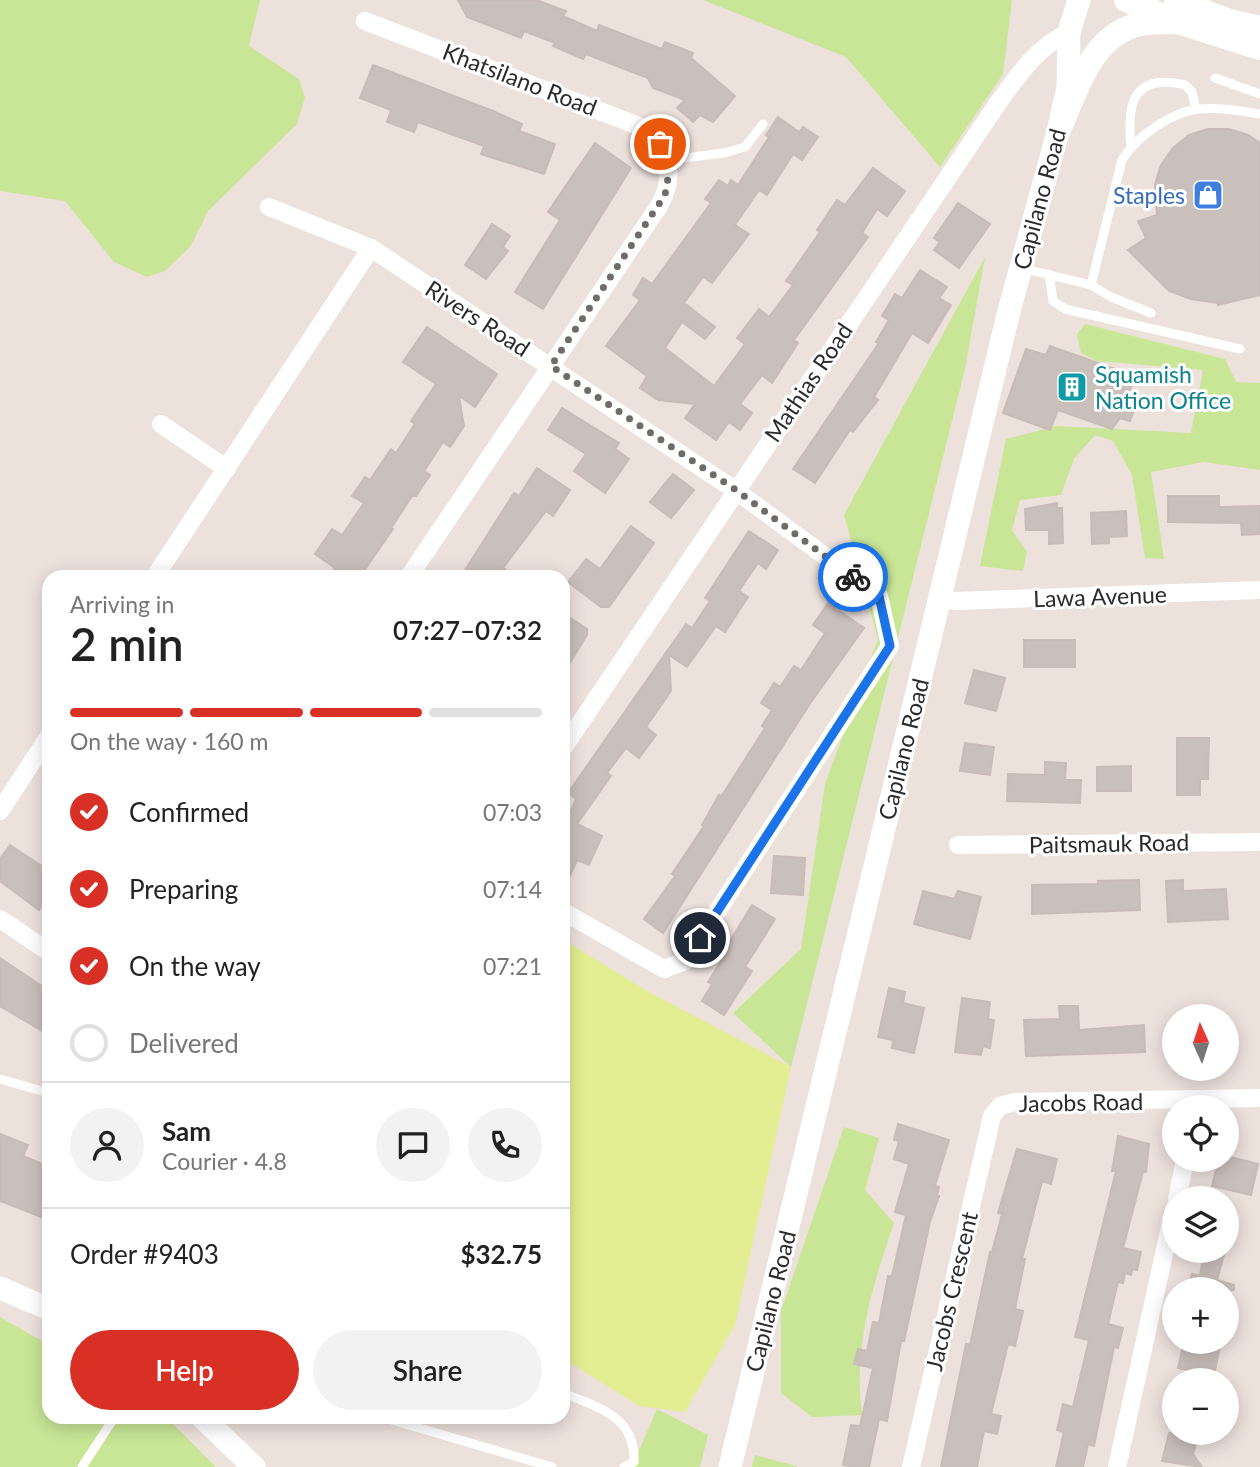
<!DOCTYPE html>
<meta charset="utf-8">
<style>
:root{--surface:#fff;--page:#f2f2f2;--text:#222;--muted:#767676;--line:#e0e0e0;--accent:#d93025}
body{margin:0;font-family:Lato,sans-serif;background:var(--page);color:var(--text);height:100vh;display:flex;flex-direction:column;font-size:26px;white-space:nowrap}
*{box-sizing:border-box;margin:0}
p{font-size:23px;color:var(--muted)}
.icon{flex:none;width:38px;height:38px;fill:none;stroke:currentColor;stroke-width:2;stroke-linecap:round;stroke-linejoin:round}
.map{position:relative;flex:1;overflow:hidden}
.drawer{position:absolute;left:42px;top:570px;width:528px;height:854px;display:flex;flex-direction:column;background:var(--surface);border-radius:21px;box-shadow:0 4px 18px #0003}
.drawer>*{flex:none}
.needle{width:46px;rotate:357deg}
.controls{position:absolute;left:1162px;top:1004px;display:grid;gap:14px}
.controls a{display:grid;place-items:center;width:77px;height:77px;border-radius:50%;background:var(--surface);box-shadow:0 4px 18px #0003;font-size:35px}
.pin{position:absolute;display:grid;place-items:center;width:60px;height:60px;color:#fff;margin:-30px;border:4px solid #fff;border-radius:50%;box-shadow:0 2px 7px #0007}
.courier{position:absolute;display:grid;place-items:center;width:70px;height:70px;margin:-35px;border:5px solid #1a73e8;border-radius:50%;background:#fff;color:#222;box-shadow:0 2px 9px #0007}
.overview em{font-style:normal;font-weight:600}
.overview div{display:flex;flex-direction:column-reverse}
.overview{display:flex;align-items:center;justify-content:space-between;height:119px;padding:0 28px}
h1{font-size:46px;font-weight:600;line-height:52px}
.bar{display:grid;grid-template-columns:repeat(4,1fr);gap:10px 7px;align-content:center;height:84px;padding:0 28px}
.bar i{height:9px;border-radius:5px;background:var(--line)}
.bar .selected{background:var(--accent)}
.bar p{grid-column:span 4}
.line{display:flex;align-items:center;gap:18px;padding:0 28px;border-top:2px solid var(--line)}
.line div{flex:1}
.round{display:grid;place-items:center;flex:none;width:74px;height:74px;border-radius:37px;background:var(--page)}
ol{padding:0 28px;list-style:none}
li{display:flex;align-items:center;gap:21px;height:77px}
li p{margin-inline-start:auto}
li .icon{padding:7px;border-radius:50%;background:var(--accent);color:#fff;stroke-width:4}
li:last-child{color:var(--muted)}
li i{width:38px;height:38px;border:4px solid var(--line);border-radius:50%}
.action{display:flex;gap:14px;margin-top:auto;padding:14px 28px}
.action a{flex:1;height:80px;border-radius:42px;background:var(--accent);color:#fff;font-size:28px;font-weight:600;line-height:80px;text-align:center}
.action a+a{background:var(--page);color:var(--text)}
.map>svg:first-child{display:block}
</style>
<div class="map">
<svg width="1260" height="1467" viewBox="0 0 1260 1467">
<rect width="100%" height="100%" fill="#ede1dc"/>
<g fill="#c9e696">
<path d="M0,0H260L249,46L299,79L305,97L297,124L208,211L190,247L165,271L147,277L114,262L65,201L0,191Z"/>
<path d="M703,0H1012L1003,74L940,167L846,57Z"/>
<path d="M985,257L965,369L791,1067L733,1013L801,949L825,784L878,639L844,515Z"/>
<path d="M1085,324L1225,359L1236,382L1260,383V470L1204,462L1151,472L1164,559L1145,558L1132,475L1113,441L1095,435L1074,459L1061,495L1020,500L1012,530L1027,552L1023,571L980,566L1006,439L1057,426L1191,433L1203,370L1097,361L1081,353L1077,334Z"/>
<path d="M844,1127L879,1138L865,1190L894,1223C872,1288 853,1345 862,1415L812,1417L781,1393V1311Z"/>
<path d="M0,1317L49,1345V1418H167L216,1467H0Z"/>
<path d="M657,1409L708,1435L700,1467H632Z"/>
<path d="M755,1455L796,1466L797,1467H752Z"/>
</g>
<path fill="#e2ee91" d="M564,940L647,991L791,1067L735,1325L685,1412L639,1406L564,1359Z"/>
<g fill="#c9bfbb" stroke="#c9bcb6" stroke-width="2">
<path d="M458,0H536L566,11L563,16L597,31L599,25L662,49L665,42L693,53L691,58L735,96L713,122L700,115L693,122L677,108L685,100L653,88L648,78L586,54L583,59L553,46L555,43L524,31L521,38L467,17Z"/>
<path d="M373,65L493,111L522,124L519,131L555,144L544,174L481,154L484,146L418,122L414,132L387,122L391,110L360,98Z"/>
<path d="M778,117L799,132L803,127L818,137L802,160L793,154L767,195L759,190L735,225L749,234L712,283L703,277L684,303L715,327L705,339L682,322L665,348L714,386L745,344L737,338L759,309L769,317L793,285L786,281L820,232L817,230L837,200L845,205L873,168L905,191L887,216L877,209L862,233L868,237L794,340L798,343L772,383L762,375L740,404L752,413L740,430L729,422L716,440L685,418L695,404L658,400L640,388L647,376L606,346L640,300L633,295L643,278L652,284L711,203L705,199L719,180L728,186L731,180L738,185L769,137L766,135Z"/>
<path d="M1208,129H1229L1248,135L1260,143V295L1218,305V303L1191,299L1169,291L1128,250L1146,238L1138,221L1157,215L1155,184L1161,165L1173,148L1189,135Z"/>
<path d="M595,143L631,168L543,309L515,292L560,220L548,212Z"/>
<path d="M958,203L990,224L959,268L934,250L940,242L934,238Z"/>
<path d="M492,224L510,236L503,247L508,251L486,279L465,265Z"/>
<path d="M920,270L947,287L939,298L951,305L928,343L912,333L874,397L878,400L853,432L850,430L815,483L793,469L879,343L876,342L889,320L882,316L895,294L902,298Z"/>
<path d="M427,327L497,374L475,407L459,396L464,426L450,447L443,442L424,471L430,475L416,496H412L391,528L393,529L359,578H328L335,568L315,554L332,529L342,535L364,503L352,496L365,477L370,480L391,449L396,453L415,424L411,421L436,384L403,362Z"/>
<path d="M1050,346L1135,376L1127,399L1137,402L1130,421L1120,418L1112,429L1058,410L1050,430L1003,413L1026,349L1046,355Z"/>
<path d="M562,408L619,443L615,449L629,459L605,493L574,471L586,454L548,430Z"/>
<path d="M537,468L570,490L553,516L546,511L503,568L517,578H460L514,493L519,496Z"/>
<path d="M673,474L694,490L671,518L650,502Z"/>
<path d="M1168,496H1219V507L1260,506V534L1242,535L1241,523L1168,522Z"/>
<path d="M1057,503V508H1062L1063,543L1049,544V530H1026L1025,509Z"/>
<path d="M1126,511L1127,536L1109,537V543L1092,544L1091,513Z"/>
<path d="M631,526L654,543L609,607H601L568,582L586,559L600,569Z"/>
<path d="M749,531L778,550L766,569L758,563L739,591L748,597L725,632L716,626L687,667L669,655L671,691L646,727L656,735L639,758L626,748L607,773L611,776L577,824L602,836L589,865L577,860L564,889V818L567,820L576,799L568,793L686,624L692,628L710,601L705,598Z"/>
<path d="M828,603L864,628L809,705L663,933L644,919L675,876L672,874L704,826L702,825L719,795L721,797L765,728L762,726L772,710L761,703L774,683L780,687L794,666L801,670L825,633L813,625Z"/>
<path d="M564,614L587,629V635L564,672Z"/>
<rect x="1024" y="640" width="51" height="27"/>
<path d="M974,670L1005,678L996,711L965,703Z"/>
<path d="M1177,738H1209L1208,779H1200V795H1177Z"/>
<path d="M965,743L994,747L990,775L960,771Z"/>
<path d="M1045,762L1066,763L1065,780H1081L1080,803L1007,801L1008,774L1045,775Z"/>
<path d="M1131,766V791H1097V767Z"/>
<path d="M10,845L49,871V895L39,910L0,881V859Z"/>
<path d="M774,856L805,858L803,895L771,893Z"/>
<path d="M1139,880L1140,910L1032,914V885L1098,884V881Z"/>
<path d="M1183,880V891L1226,889L1228,919L1168,922L1166,881Z"/>
<path d="M923,891L954,899L958,891L981,897L970,939L914,924Z"/>
<path d="M752,905L775,919L745,967L752,971L724,1015L702,1001L712,984L708,982L727,952L724,951Z"/>
<path d="M0,958L49,991V1035L0,1006Z"/>
<path d="M889,988L905,992L903,1003L924,1008L914,1053L892,1048L893,1040L878,1037Z"/>
<path d="M962,998L990,1002L988,1019L994,1020L990,1048L983,1046L981,1055L955,1052Z"/>
<path d="M1059,1006H1078L1079,1030L1144,1025L1145,1052L1026,1056L1024,1020L1060,1019Z"/>
<path d="M898,1124L949,1140L935,1186L939,1187L937,1196H939L930,1222L904,1341H901L887,1421L879,1419L869,1467H855L843,1465L851,1425L860,1426L873,1368L854,1364L858,1349L867,1351L873,1322L879,1323L888,1276H892L906,1215L895,1212L909,1164L894,1159L899,1141L894,1140Z"/>
<path d="M0,1134L28,1145L23,1156L49,1167V1220L0,1201Z"/>
<path d="M1118,1136L1149,1144L1146,1172H1143L1123,1248L1141,1252L1137,1270L1132,1269L1131,1275L1125,1273L1123,1283L1118,1282L1108,1324L1123,1328L1118,1348L1114,1347L1094,1446L1088,1444L1083,1467H1056L1064,1432L1057,1430L1063,1404L1073,1407L1089,1340L1075,1337L1116,1171H1112Z"/>
<path d="M1017,1149L1057,1159L1051,1184L1042,1181L1022,1259H1025L1015,1309L1023,1311L1015,1346L1008,1344L991,1414L1001,1416L997,1434L984,1431L977,1467H941L966,1344L970,1345L990,1252H992L1002,1214L998,1213Z"/>
<path d="M1227,1156L1258,1164L1251,1195L1212,1186L1218,1160H1227Z"/>
<path d="M1204,1251H1225L1217,1280L1234,1285V1290H1188L1192,1274L1200,1276Z"/>
<path d="M1184,1342H1213L1220,1346L1214,1375L1178,1368Z"/>
<path d="M1169,1433H1199L1193,1454L1202,1467L1162,1461Z"/>
</g>
<g fill="none" stroke-linecap="round" stroke-linejoin="round">
<g stroke="#fff" stroke-width="9">
<path d="M1215,78L1260,94"/>
<path d="M1131,145C1126,102 1135,73 1185,85L1192,92L1196,109"/>
<path d="M667,160L724,153L745,147L763,124"/>
<path d="M1021,268L1091,285L1122,160C1136,137 1171,112 1199,109C1219,107 1240,111 1260,114"/>
<path d="M1049,274L1053,301L1065,309L1240,349"/>
<path d="M1091,285L1111,297L1151,313"/>
<path d="M0,1079L49,1093"/>
<path d="M564,1393C598,1408 636,1416 634,1462L624,1467"/>
<path d="M385,1418L552,1467"/>
<path d="M82,1467L114,1418"/>
</g>
<g stroke="#fff" stroke-width="18">
<path d="M365,21L644,128C669,149 676,177 659,206L408,578"/>
<path d="M269,207L371,248L735,490L879,596L890,646L685,961L664,969L564,912"/>
<path d="M161,424L227,469"/>
<path d="M154,578L371,248"/>
<path d="M940,599L956,601L1260,590"/>
<path d="M564,747L998,103C1019,74 1036,48 1069,32"/>
<path d="M0,811L49,736"/>
<path d="M958,845L1260,842"/>
<path d="M0,919L49,952"/>
<path d="M1177,1199L1185,1160"/>
<path d="M911,1467L992,1116L1000,1106L1015,1102L1260,1098"/>
<path d="M1117,1467L1174,1209"/>
</g>
<g stroke="#fff" stroke-width="23">
<path d="M0,1288L49,1309"/>
<path d="M203,1418L254,1467"/>
<path d="M730,1467L1009,311L1058,132L1068,87L1069,32L1079,0"/>
</g>
<g stroke="#fff" stroke-width="24">
<path d="M1126,0L1178,22L1260,48"/>
<path d="M1176,0L1226,20L1260,28"/>
<path d="M1058,132C1075,95 1088,43 1130,27C1143,21 1164,23 1178,22"/>
</g>
</g>
<g fill="none" stroke-linecap="round" stroke-linejoin="round">
<path stroke="#6f6b69" stroke-width="7" stroke-dasharray="0 12.6" d="M660,144L669,172L665,195L551,366L736,490L853,577"/>
<path stroke="#1a73e8" stroke-width="9" d="M700,938L890,646L879,596L853,577"/>
</g>
<defs>
<g id="shop-square" transform="scale(1.575)"><rect x="-9" y="-9" width="18" height="18" rx="4" fill="#3f7fe0" stroke="#fff"/><path d="M-5-2.5h2.3a2.7 3.5 0 0 1 5.4 0H5L5.5 6h-11ZM-1.5-2.5h3a1.5 2.3 0 0 0-3 0Z" fill="#fff"/></g>
<g id="building-square" transform="scale(1.575)"><rect x="-9" y="-9" width="18" height="18" rx="4" fill="#0f9aa8" stroke="#fff"/><path d="M-4-6H4V6H1V3H-1V6H-4ZM-2.5-4.3h1.7v1.8h-1.7ZM.8-4.3h1.7v1.8H.8ZM-2.5-1h1.7V.8h-1.7ZM.8-1h1.7V.8H.8Z" fill="#fff"/></g>
</defs>
<g fill-rule="evenodd">
<use href="#shop-square" x="1208" y="195"/>
<use href="#building-square" x="1072" y="387"/>
</g>
<g text-anchor="middle" dominant-baseline="central" stroke-width="6" stroke-linejoin="round" paint-order="stroke">
<g font-size="23" fill="#2b2b2b" stroke="#fff">
<text transform="translate(520 79) rotate(21)">Khatsilano Road</text>
<text transform="translate(1039 199) rotate(-75)">Capilano Road</text>
<text transform="translate(478 318) rotate(33)">Rivers Road</text>
<text transform="translate(808 382) rotate(-56)">Mathias Road</text>
<text transform="translate(1100 596) rotate(-2)">Lawa Avenue</text>
<text transform="translate(903 749) rotate(-76)">Capilano Road</text>
<text transform="translate(1109 843) rotate(-1)">Paitsmauk Road</text>
<text transform="translate(1081 1102) rotate(-1)">Jacobs Road</text>
<text transform="translate(951 1291) rotate(-77)">Jacobs Crescent</text>
<text transform="translate(770 1301) rotate(-76)">Capilano Road</text>
</g>
<g font-size="23" fill="#366cbe" stroke="#fff" text-anchor="end">
<text x="1185" y="195">Staples</text>
</g>
<g font-size="23" fill="#0d838f" stroke="#fff" text-anchor="start">
<text x="1095" y="374">Squamish<tspan x="1095" dy="26">Nation Office</tspan></text>
</g>
</g>
</svg>
<div class="controls">
<a><svg class="needle" viewBox="-14 -14 28 28"><path d="M0-13l5 13h-10z" fill="#e53935"/><path d="M0 13l5-13h-10z" fill="#767676"/></svg></a>
<a><svg class="icon" aria-label="locate" viewBox="0 0 24 24"><circle cx="12" cy="12" r="6"/><path d="M12 2v4M12 18v4M2 12h4M18 12h4"/></svg></a>
<a><svg class="icon" aria-label="layers" viewBox="0 0 24 24"><path d="M12 4l9 5-9 5-9-5zM3 14l9 5 9-5"/></svg></a>
<a>+</a>
<a>−</a>
</div>
<div class="pin" style="left:660px;top:144px;background:#ea580c"><svg class="icon" aria-label="bag" viewBox="0 0 24 24"><path d="M5 8h14l-1 12H6zM9 8a3 3 0 0 1 6 0"/></svg></div>
<div class="pin" style="left:700px;top:938px;background:#1f2937"><svg class="icon" aria-label="home" viewBox="0 0 24 24"><path d="M3 11l9-7 9 7M6 9v11h12V9"/></svg></div>
<div class="courier" style="left:853px;top:577px"><svg class="icon" aria-label="bike" viewBox="0 0 24 24"><circle cx="6" cy="16" r="4"/><circle cx="18" cy="16" r="4"/><path d="M6 16l4-8h5l3 8M10 8l3 8H6M13 5h3"/></svg></div>
<section class="drawer">
<div class="overview"><div><h1>2 min</h1><p>Arriving in</p></div><em>07:27–07:32</em></div>
<div class="bar"><i class="selected"></i><i class="selected"></i><i class="selected"></i><i></i><p>On the way · 160 m</p></div>
<ol>
<li><svg class="icon" aria-label="check" viewBox="0 0 24 24"><path d="M5 12l5 5 9-10"/></svg>Confirmed<p>07:03</p></li>
<li><svg class="icon" aria-label="check" viewBox="0 0 24 24"><path d="M5 12l5 5 9-10"/></svg>Preparing<p>07:14</p></li>
<li><svg class="icon" aria-label="check" viewBox="0 0 24 24"><path d="M5 12l5 5 9-10"/></svg>On the way<p>07:21</p></li>
<li><i></i>Delivered</li>
</ol>
<div class="line" style="height:126px"><a class="round"><svg class="icon" aria-label="person" viewBox="0 0 24 24"><circle cx="12" cy="8" r="4"/><path d="M4 21q1-7 8-7t8 7"/></svg></a><div><b>Sam</b><p>Courier · 4.8</p></div><a class="round"><svg class="icon" aria-label="chat" viewBox="0 0 24 24"><path d="M4 5h16v11H9l-5 4z"/></svg></a><a class="round"><svg class="icon" aria-label="phone" viewBox="0 0 24 24"><path d="M5 4h4l2 5-3 2q2 4 5 5l2-3 5 2v4C11 20 4 13 5 4z"/></svg></a></div>
<div class="line" style="height:91px"><div>Order #9403</div><b>$32.75</b></div>
<div class="action"><a>Help</a><a>Share</a></div>
</section>
</div>
